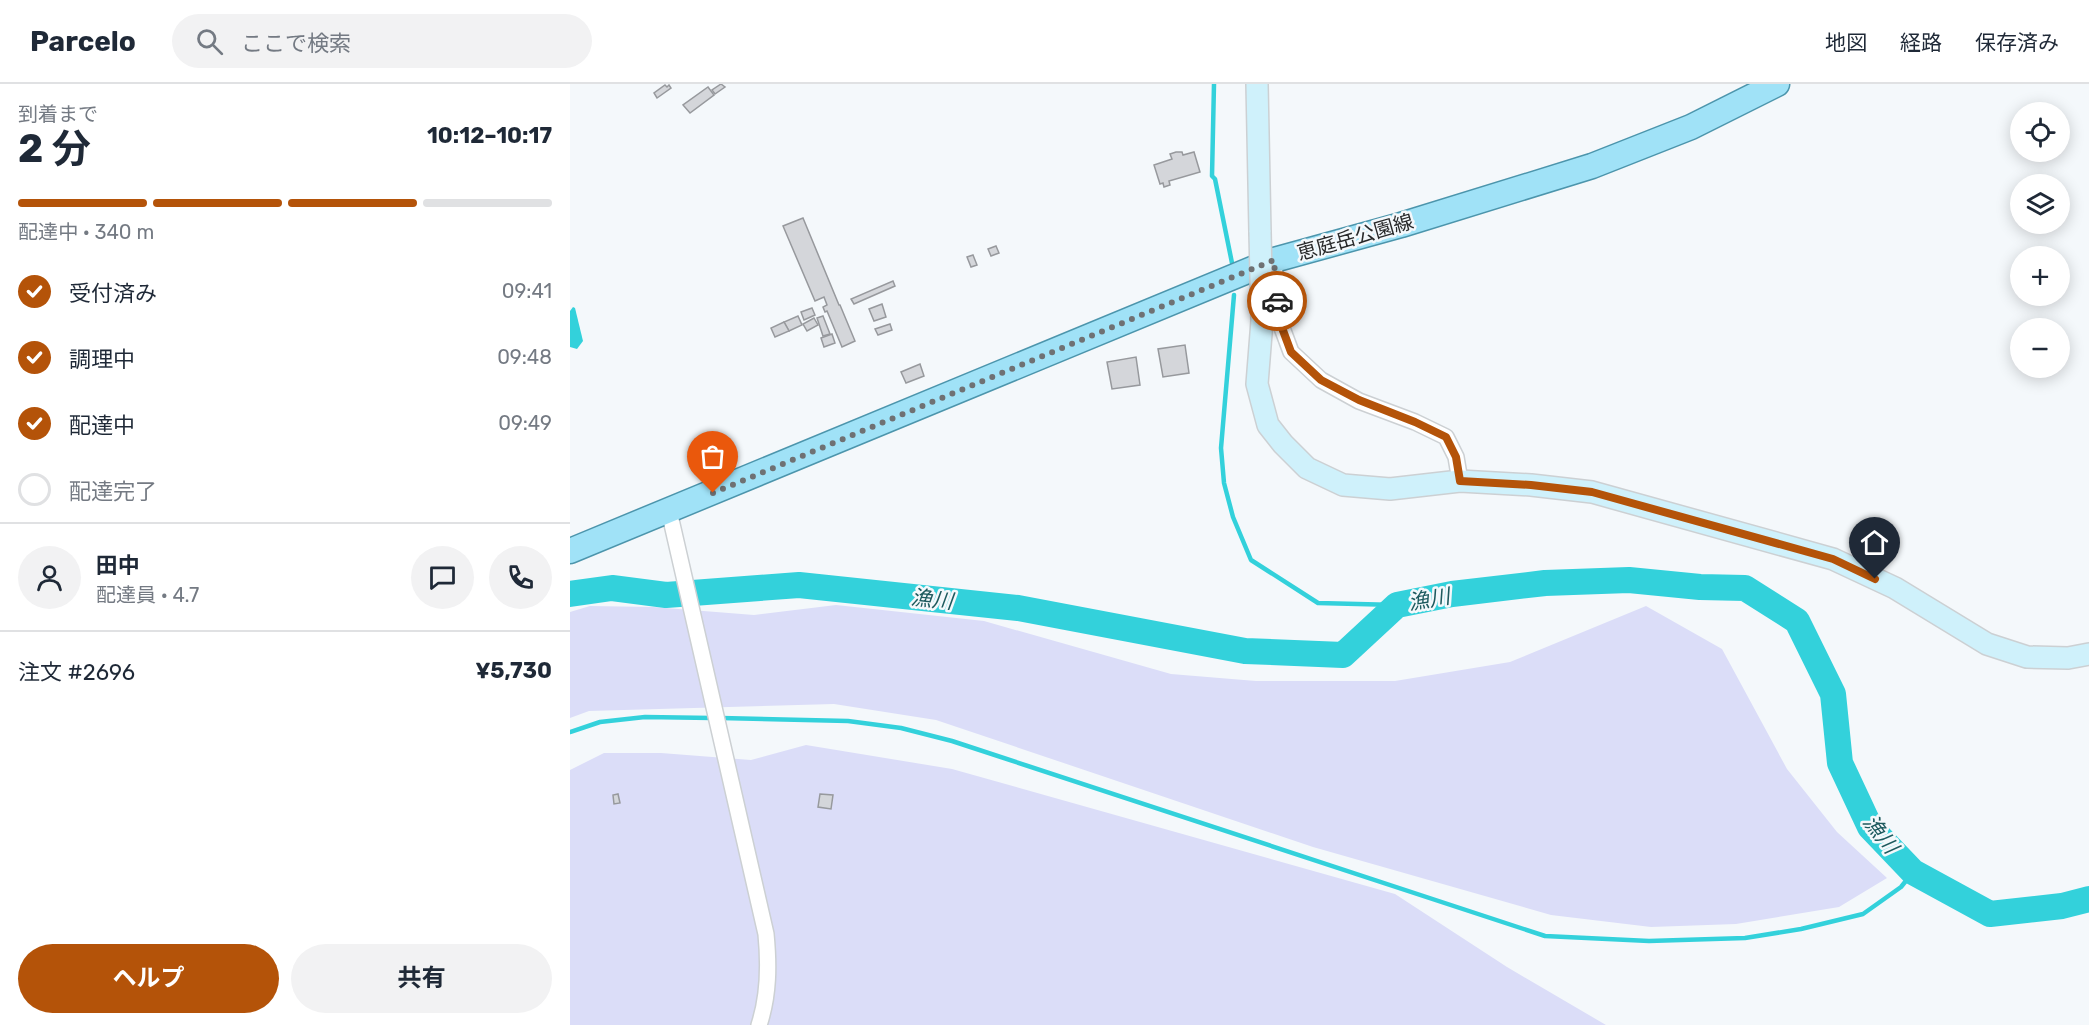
<!DOCTYPE html>
<html lang="ja">
<meta charset="utf-8">
<style>
:root{--surface:#fff;--page:#f2f2f3;--text:#1f2937;--muted:#747a83;--line:#e0e1e3;--accent:#b45309}
body{margin:0;font-family:Rubik,"Noto Sans JP",sans-serif;background:var(--page);color:var(--text);height:100vh;display:flex;flex-direction:column;font-size:22px;white-space:nowrap}
*{box-sizing:border-box;margin:0}
p{font-size:20px;color:var(--muted)}
.icon{flex:none;width:33px;height:33px;fill:none;stroke:currentColor;stroke-width:2;stroke-linecap:round;stroke-linejoin:round}
.map{position:relative;flex:1;overflow:hidden}
.panel{display:flex;flex-direction:column;background:var(--surface);width:570px}
.panel>*{flex:none}
.controls{position:absolute;left:1440px;top:18px;display:grid;gap:12px}
.controls a{display:grid;place-items:center;width:60px;height:60px;border-radius:50%;background:var(--surface);box-shadow:0 3px 15px #0003;font-size:30px}
.pin{position:absolute;display:grid;place-items:center;width:51px;height:51px;color:#fff;margin:-62px -26px;border-radius:50% 50% 50% 0;rotate:-45deg;box-shadow:0 0 6px #0007}
.pin .icon{rotate:45deg}
.courier{position:absolute;display:grid;place-items:center;width:60px;height:60px;margin:-30px;border:4px solid #b45309;border-radius:50%;background:#fff;color:#222;box-shadow:0 2px 8px #0007}
.summary em{font-style:normal;font-weight:700}
.summary div{display:flex;flex-direction:column-reverse}
.summary{display:flex;align-items:center;justify-content:space-between;height:102px;padding:0 18px}
h1{font-size:39px;font-weight:700;line-height:45px}
.bar{display:grid;grid-template-columns:repeat(4,1fr);gap:9px 6px;align-content:center;height:72px;padding:0 18px}
.bar i{height:8px;border-radius:4px;background:var(--line)}
.bar .current{background:var(--accent)}
.bar p{grid-column:span 4}
.line{display:flex;align-items:center;gap:15px;padding:0 18px;border-top:2px solid var(--line)}
.line div{flex:1}
.round{display:grid;place-items:center;flex:none;width:63px;height:63px;border-radius:32px;background:var(--page)}
ol{padding:0 18px;list-style:none}
li{display:flex;align-items:center;gap:18px;height:66px}
li p{margin-inline-start:auto}
li .icon{padding:6px;border-radius:50%;background:var(--accent);color:#fff;stroke-width:4}
li:last-child{color:var(--muted)}
li i{width:33px;height:33px;border:3px solid var(--line);border-radius:50%}
.action{display:flex;gap:12px;margin-top:auto;padding:12px 18px}
.action a{flex:1;height:69px;border-radius:36px;background:var(--accent);color:#fff;font-size:24px;font-weight:700;line-height:69px;text-align:center}
.action a+a{background:var(--page);color:var(--text)}
header{display:flex;align-items:center;gap:36px;box-sizing:border-box;height:84px;padding:0 30px;background:var(--surface);border-bottom:2px solid var(--line)}
header strong{font-size:28px}
nav{display:flex;gap:33px;margin-inline-start:auto;font-size:21px}
.search{width:420px;height:54px;background:var(--page);display:flex;align-items:center;gap:15px;box-sizing:border-box;padding:0 21px;border-radius:33px;color:var(--muted);font-size:22px}
main{display:flex;flex:1;min-height:0}
.map>svg:first-child{display:block}
</style>
<header>
<strong>Parcelo</strong>
<div class="search"><svg class="icon" aria-label="search" viewBox="0 0 24 24"><circle cx="10" cy="10" r="6"/><path d="M15 15l6 6"/></svg>ここで検索</div>
<nav><a>地図</a><a>経路</a><a>保存済み</a></nav>
</header>
<main>
<section class="panel">
<div class="summary"><div><h1>2 分</h1><p>到着まで</p></div><em>10:12–10:17</em></div>
<div class="bar"><i class="current"></i><i class="current"></i><i class="current"></i><i></i><p>配達中 · 340 m</p></div>
<ol>
<li><svg class="icon" aria-label="check" viewBox="0 0 24 24"><path d="M5 12l5 5 9-10"/></svg>受付済み<p>09:41</p></li>
<li><svg class="icon" aria-label="check" viewBox="0 0 24 24"><path d="M5 12l5 5 9-10"/></svg>調理中<p>09:48</p></li>
<li><svg class="icon" aria-label="check" viewBox="0 0 24 24"><path d="M5 12l5 5 9-10"/></svg>配達中<p>09:49</p></li>
<li><i></i>配達完了</li>
</ol>
<div class="line" style="height:108px"><a class="round"><svg class="icon" aria-label="person" viewBox="0 0 24 24"><circle cx="12" cy="8" r="4"/><path d="M4 21q1-7 8-7t8 7"/></svg></a><div><b>田中</b><p>配達員 · 4.7</p></div><a class="round"><svg class="icon" aria-label="chat" viewBox="0 0 24 24"><path d="M4 5h16v11H9l-5 4z"/></svg></a><a class="round"><svg class="icon" aria-label="phone" viewBox="0 0 24 24"><path d="M5 4h4l2 5-3 2q2 4 5 5l2-3 5 2v4C11 20 4 13 5 4z"/></svg></a></div>
<div class="line" style="height:78px"><div>注文 #2696</div><b>¥5,730</b></div>
<div class="action"><a>ヘルプ</a><a>共有</a></div>
</section>
<div class="map">
<svg width="1519" height="941" viewBox="0 0 1519 941">
<rect width="100%" height="100%" fill="#f4f8fb"/>
<g fill="#dbddf8">
<path d="M266,521L414,537L601,590L686,597H825L940,578L1076,522L1152,565L1217,685L1267,748L1317,794L1269,823L1166,840L1081,843L981,831L743,763L366,636L264,620L19,627L0,634V528L20,522L83,523L184,531Z"/>
<path d="M236,661L382,685L825,810L937,883L1036,941H0V686L34,669H91L181,676Z"/>
</g>
<path fill="#33d1db" d="M3,223L5,224L13,257L7,265L0,263V227Z"/>
<g fill="none" stroke-linecap="round" stroke-linejoin="round">
<g stroke="#33d1db" stroke-width="4.5">
<path d="M644,0L642,92L645,95L662,179"/>
<path d="M664,211L651,364L654,399L663,433L681,476L748,519L827,521"/>
<path d="M151,634L278,637L331,644L382,657L975,852L1079,857L1175,854L1231,845L1293,830L1331,803L1343,788"/>
<path d="M0,648L30,638L75,633L142,634"/>
</g>
<path stroke="#33d1db" stroke-width="26" d="M0,510L42,504L96,511L229,501L448,524L675,567L773,571L827,521L882,510L975,499L1059,496L1130,503L1175,504L1227,537L1263,610L1270,679L1300,743L1343,788L1420,830L1492,822L1519,815"/>
</g>
<g fill="#d4d6da" stroke="#97999d" stroke-width="1.5">
<path d="M151,0L155,3L145,10L142,6Z"/>
<path d="M95,1L97,3L99,1L101,4L87,14L84,9Z"/>
<path d="M138,3L144,11L120,29L113,21Z"/>
<path d="M606,68H612L613,71L624,68L630,88L599,97L600,101L594,103L593,99L590,100L584,81L602,75L600,70Z"/>
<path d="M233,134L269,221H270L285,257L272,263L257,227L255,228L253,223L257,221L254,213L245,217L213,142Z"/>
<path d="M426,162L429,169L421,172L418,165Z"/>
<path d="M403,171L407,181L401,183L397,173Z"/>
<path d="M323,197L325,202L284,220L281,215Z"/>
<path d="M312,220L316,233L304,237L299,225Z"/>
<path d="M242,224L245,231L234,236L231,228Z"/>
<path d="M228,232L232,241L219,247L214,238Z"/>
<path d="M253,232L260,250L253,252L247,234Z"/>
<path d="M244,234L248,241L237,247L233,240Z"/>
<path d="M214,238L219,247L205,253L201,244Z"/>
<path d="M320,240L322,246L308,251L305,245Z"/>
<path d="M262,250L265,259L254,263L251,254Z"/>
<path d="M615,261L619,289L593,293L588,265Z"/>
<path d="M566,273L570,301L542,305L537,278Z"/>
<path d="M350,280L354,292L336,299L331,288Z"/>
<path d="M48,710L50,719L44,720L43,711Z"/>
<path d="M250,710L263,711L261,725L248,723Z"/>
</g>
<g fill="none" stroke-linecap="round" stroke-linejoin="round">
<g stroke="#ccd0d3" stroke-width="18">
<g id="street">
<path d="M704,176L708,233L721,268L751,296L789,317L845,338L876,353L886,373L890,397"/>
<path d="M99,427L196,850C199,881 199,911 189,941"/>
</g>
</g>
<g stroke="#ccd0d3" stroke-width="24">
<g id="secondary">
<path d="M687,0L690,148"/>
<path d="M692,237L687,300L698,341L713,360L737,384L773,401L820,405L890,397L961,401L1022,408L1263,475L1325,504L1417,560L1457,573L1498,574L1519,570"/>
</g>
</g>
<g stroke="#4c95ac" stroke-width="27">
<path id="primary" d="M0,467L704,176L831,141L1022,82L1121,43L1207,0"/>
</g>
<use href="#street" stroke="#fff" stroke-width="15"/>
<use href="#secondary" stroke="#cff1fb" stroke-width="21"/>
<use href="#primary" stroke="#a0e2f7" stroke-width="24"/>
<g stroke="#ccd0d3" stroke-width="24" stroke-linecap="butt">
<path id="secondary-bridge" d="M690,148L692,237"/>
</g>
<use href="#secondary-bridge" stroke="#cff1fb" stroke-width="21"/>
</g>
<g fill="none" stroke-linecap="round" stroke-linejoin="round">
<path stroke="#6f7173" stroke-width="6" stroke-dasharray="0 10.8" d="M143,409L704,176L707,217"/>
<path stroke="#b45309" stroke-width="8" d="M707,217L708,233L721,268L751,296L789,316L845,338L876,353L886,373L890,397L961,401L1022,408L1263,475L1305,495"/>
</g>
<g text-anchor="middle" dominant-baseline="central" stroke-width="5" stroke-linejoin="round" paint-order="stroke">
<g font-size="20" fill="#28292a" stroke="#f4f8fb">
<text transform="translate(785 153) rotate(-16)">恵庭岳公園線</text>
</g>
<g font-size="21" font-style="italic" fill="#1d5a5e" stroke="#f4f8fb">
<text transform="translate(362 515) rotate(6)">漁川</text>
<text transform="translate(859 515) rotate(-10)">漁川</text>
<text transform="translate(1311 750) rotate(52)">漁川</text>
</g>
</g>
</svg>
<div class="controls">
<a><svg class="icon" aria-label="locate" viewBox="0 0 24 24"><circle cx="12" cy="12" r="6"/><path d="M12 2v4M12 18v4M2 12h4M18 12h4"/></svg></a>
<a><svg class="icon" aria-label="layers" viewBox="0 0 24 24"><path d="M12 4l9 5-9 5-9-5zM3 14l9 5 9-5"/></svg></a>
<a>+</a>
<a>−</a>
</div>
<div class="pin" style="left:143px;top:409px;background:#ea580c"><svg class="icon" aria-label="bag" viewBox="0 0 24 24"><path d="M5 8h14l-1 12H6zM9 8a3 3 0 0 1 6 0"/></svg></div>
<div class="pin" style="left:1305px;top:495px;background:#1f2937"><svg class="icon" aria-label="home" viewBox="0 0 24 24"><path d="M3 11l9-7 9 7M6 9v11h12V9"/></svg></div>
<div class="courier" style="left:707px;top:217px"><svg class="icon" aria-label="car" viewBox="0 0 24 24"><path d="M5 17H2v-5l4-1 3-4h7l3 4 3 1v5h-3M9 17h6M6 11h13"/><circle cx="7" cy="17" r="2"/><circle cx="17" cy="17" r="2"/></svg></div>
</div>
</main>
